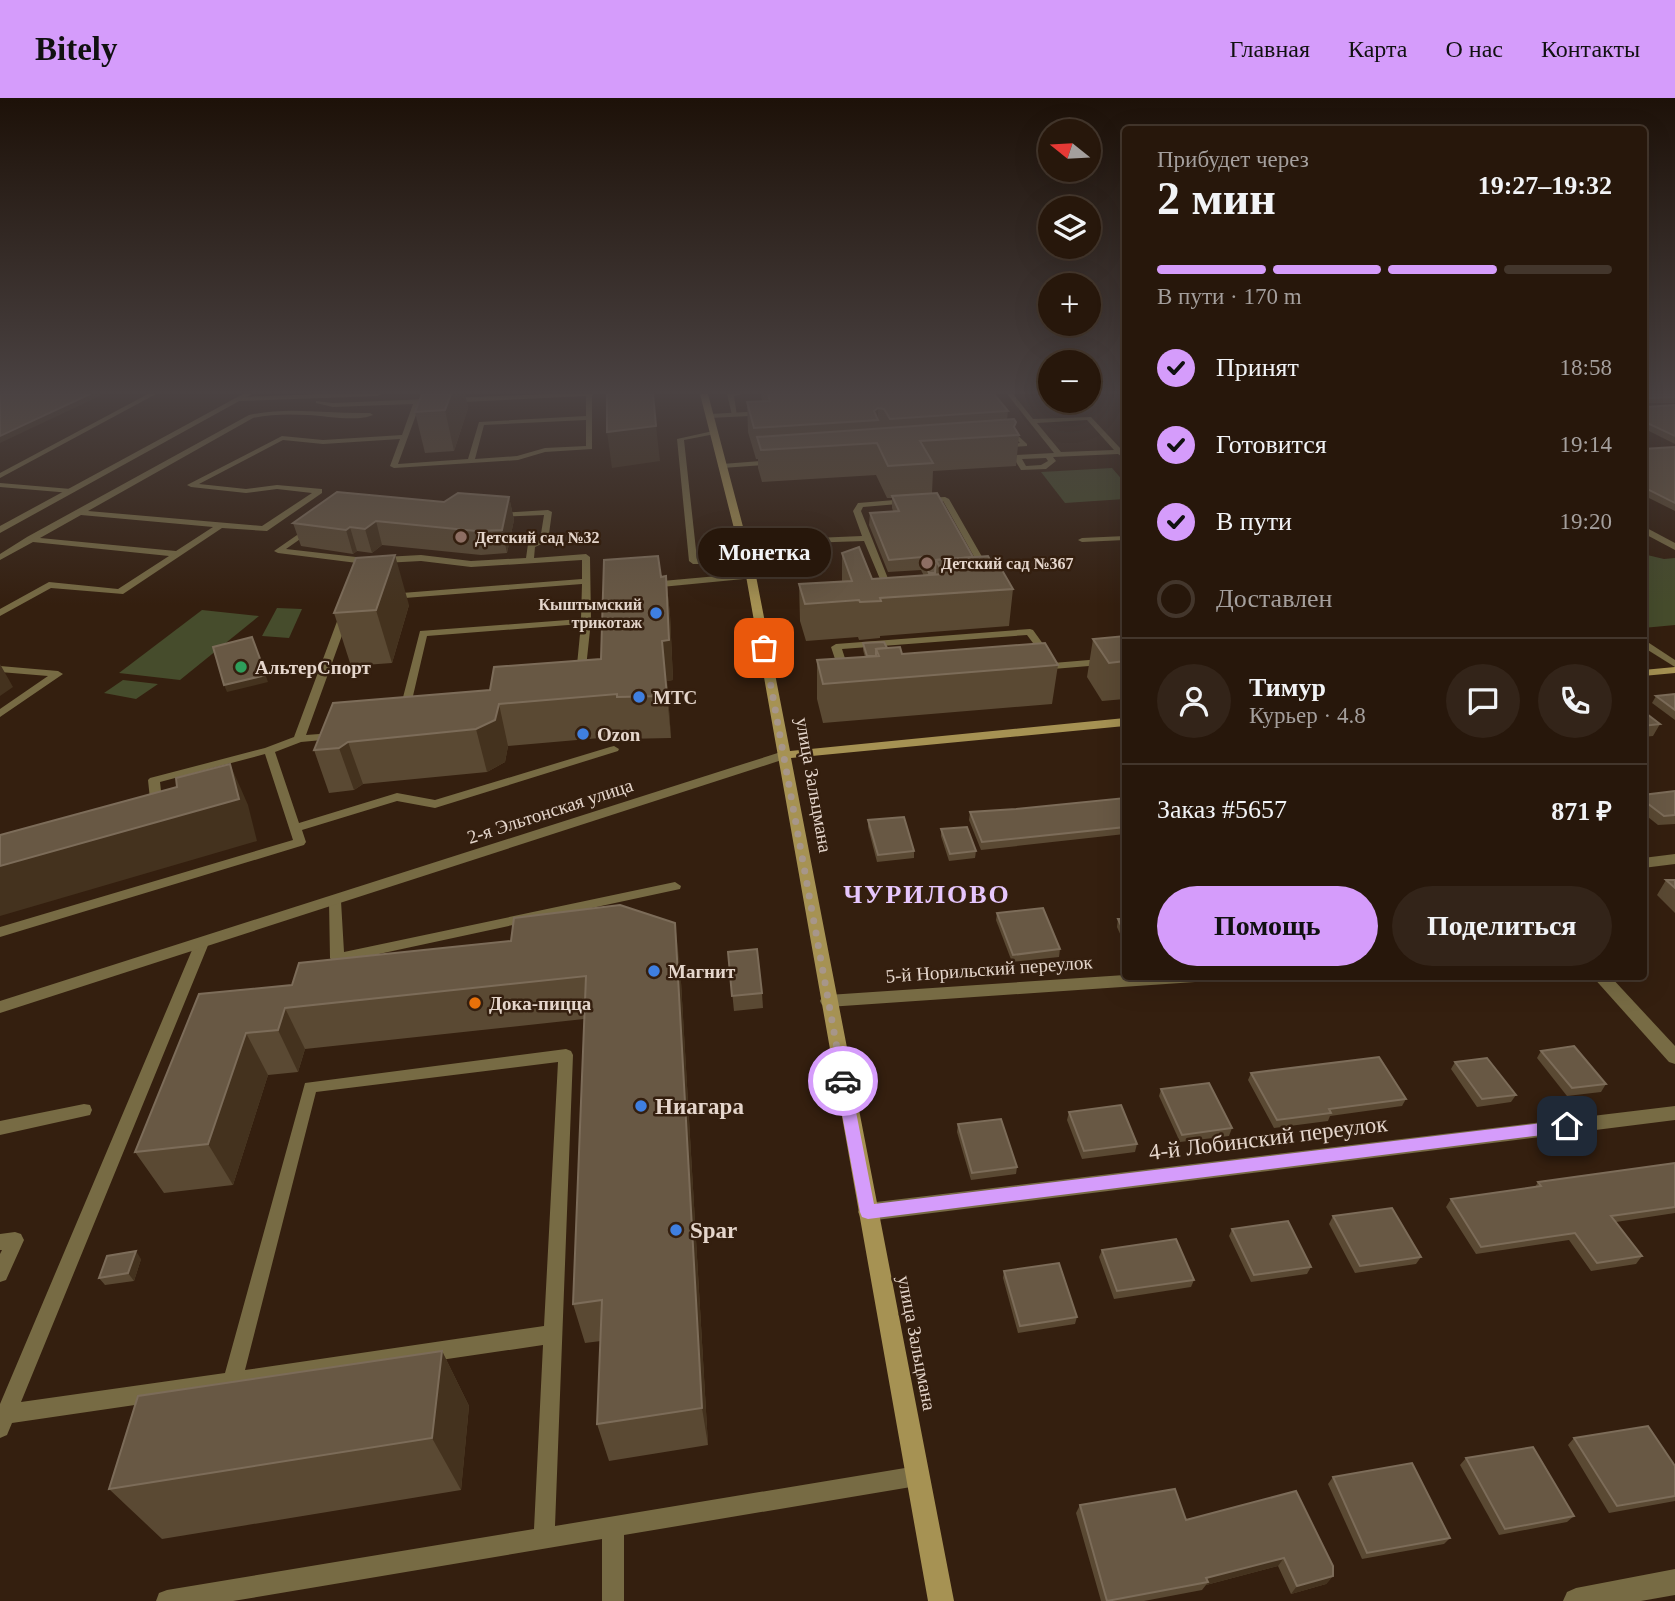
<!DOCTYPE html>
<html lang="ru">
<meta charset="utf-8">
<style>
:root{--surface:#27170b;--page:#332419;--text:#f1f3f6;--muted:#a49f9d;--line:#43362c;--accent:#d59cfb}
body{margin:0;font-family:"Times New Roman",serif;background:var(--page);color:var(--text);height:100vh;display:flex;flex-direction:column;font-size:26px;white-space:nowrap}
*{box-sizing:border-box;margin:0}
p{font-size:23px;color:var(--muted)}
.icon{flex:none;width:38px;height:38px;fill:none;stroke:currentColor;stroke-width:2;stroke-linecap:round;stroke-linejoin:round}
.map{position:relative;flex:1;overflow:hidden}
.side{position:absolute;left:1122px;top:28px;width:525px;height:854px;display:flex;flex-direction:column;background:var(--surface);border-radius:7px;box-shadow:0 7px 28px #0002,0 0 0 2px var(--line)}
.side>*{flex:none}
.needle{width:46px;rotate:288deg}
.controls{position:absolute;left:1038px;top:21px;display:grid;gap:14px}
.controls a{display:grid;place-items:center;width:63px;height:63px;border-radius:50%;background:var(--surface);box-shadow:0 7px 28px #0002,0 0 0 2px var(--line);font-size:35px}
.pin{position:absolute;display:grid;place-items:center;width:60px;height:60px;color:#fff;margin:-30px;border-radius:14px;box-shadow:0 4px 10px #0006}
.courier{position:absolute;display:grid;place-items:center;width:70px;height:70px;margin:-35px;border:5px solid #d59cfb;border-radius:50%;background:#fff;color:#222;box-shadow:0 2px 9px #0007}
.bubble{position:absolute;height:49px;border-radius:24px;background:var(--surface);box-shadow:0 7px 28px #0002,0 0 0 2px var(--line);font-size:23px;font-weight:700;line-height:49px;text-align:center}
.overview em{font-style:normal;font-weight:700}
.overview div{display:flex;flex-direction:column-reverse}
.overview{display:flex;align-items:center;justify-content:space-between;height:119px;padding:0 35px}
h1{font-size:46px;font-weight:700;line-height:52px}
.bar{display:grid;grid-template-columns:repeat(4,1fr);gap:10px 7px;align-content:center;height:84px;padding:0 35px}
.bar i{height:9px;border-radius:5px;background:var(--line)}
.bar .current{background:var(--accent)}
.bar p{grid-column:span 4}
.line{display:flex;align-items:center;gap:18px;padding:0 35px;border-top:2px solid var(--line)}
.line div{flex:1}
.round{display:grid;place-items:center;flex:none;width:74px;height:74px;border-radius:37px;background:var(--page)}
ol{padding:0 35px;list-style:none}
li{display:flex;align-items:center;gap:21px;height:77px}
li p{margin-inline-start:auto}
li .icon{padding:7px;border-radius:50%;background:var(--accent);color:#111;stroke-width:4}
li:last-child{color:var(--muted)}
li i{width:38px;height:38px;border:4px solid var(--line);border-radius:50%}
.primary-button{display:flex;gap:14px;margin-top:auto;padding:14px 35px}
.primary-button a{flex:1;height:80px;border-radius:42px;background:var(--accent);color:#111;font-size:28px;font-weight:700;line-height:80px;text-align:center}
.primary-button a+a{background:var(--page);color:var(--text)}
header{display:flex;align-items:center;gap:42px;box-sizing:border-box;height:98px;padding:0 35px;background:var(--accent);color:#111}
header strong{font-size:33px}
nav{display:flex;gap:38px;margin-inline-start:auto;font-size:24px}
.map>svg:first-child{display:block}
</style>
<header>
<strong>Bitely</strong>
<nav><a>Главная</a><a>Карта</a><a>О нас</a><a>Контакты</a></nav>
</header>
<div class="map">
<svg width="1675" height="1503" viewBox="0 0 1675 1503">
<rect width="100%" height="100%" fill="#341f0f"/>
<g fill="#464c2c">
<path d="M1112,370L1125,385V401L1065,405L1041,374Z"/>
<path d="M1643,456L1664,461L1675,460V527L1643,530Z"/>
<path d="M277,510L302,511L289,540L262,538Z"/>
<path d="M202,512L259,518L180,582L119,575Z"/>
<path d="M123,582L158,586L136,601L104,595Z"/>
</g>
<g fill="none" stroke-linecap="round" stroke-linejoin="round">
<g fill="#776b44" fill-rule="evenodd">
<path d="M148,296H156L0,380V375Z"/>
<path d="M323,296H381L378,298L239,303L236,301L239,299Z"/>
<path d="M548,296H594L592,298V351L545,354L518,362L394,370L390,368L400,341L323,346L283,342L199,386L246,391L277,387L322,391V395L267,433L222,430L123,496L51,490L0,518V511L49,484L118,491L169,458L33,444L0,462V456L27,439L249,317C289,308 329,316 370,315L373,317C358,324 326,318 308,317C289,316 271,316 253,320L88,413L262,428L312,395L277,391L246,395L191,389L187,387L282,338L323,342L402,337L413,306L333,309L316,305V303L333,305ZM586,298V318L479,324L468,361L398,366L420,306ZM586,322V348L545,350L517,358L475,361L484,327ZM81,417L213,429L176,453L40,440Z"/>
<path d="M727,296H742L734,298L737,318L732,317Z"/>
<path d="M1007,296H1013L1033,321L1091,319L1121,351H1125V359L1121,358L1118,356L1053,359L1056,363L1046,371L1021,372L1013,359L1014,357L1054,355ZM1087,322L1114,352L1061,354L1037,325ZM1046,360L1048,363L1041,367L1026,368L1022,361Z"/>
<path d="M1012,332L1027,346V348L1000,350V348L1020,345L1009,334Z"/>
<path d="M713,333L716,335L715,336L684,342L697,461H749L753,464L752,466H693L689,463L677,341Z"/>
<path d="M774,362H777V366L722,370L718,368L722,366Z"/>
<path d="M0,385L71,391L75,393L71,395L0,389Z"/>
<path d="M945,399L949,401L989,471L988,473L981,471L943,403L925,404L921,402L925,400Z"/>
<path d="M907,401L911,403L910,405L863,409L861,413L893,493L892,495L885,493L864,443L744,447L740,445L744,443L862,438L853,413L858,405Z"/>
<path d="M548,412L552,414L548,443L535,449L534,460L586,456L590,459L591,523L585,579H577L576,577L581,526L427,538L409,615L404,618L399,615L420,533L581,521L582,486L392,501L388,498L389,496L582,481V462L471,469L421,463L365,466L278,455L274,453L310,428L314,430L313,432L286,451L365,460L421,457L471,463L526,460L528,446L540,442L544,417L499,419L495,417L499,415Z"/>
<path d="M1125,438V442L1082,444L1078,442L1082,440Z"/>
<rect x="1643" y="450" width="4" height="4"/>
<path d="M751,475L755,478L754,480L651,490L647,487L651,484Z"/>
<path d="M344,515L349,518L306,637L333,635L338,638L333,641L301,644L275,654L299,725L397,695L435,702L610,649L614,648L619,651L618,653L435,710L397,703L302,732L306,744L304,747L0,839V829L293,742L265,656L160,684L163,711L157,715L151,711L148,682L150,680L265,650L294,639L339,518Z"/>
<path d="M1030,531L1033,532L1051,557V561H1045L1027,537L842,551L850,576L845,579L840,576L831,549L836,546Z"/>
<path d="M1643,541L1675,562V569L1643,549Z"/>
<path d="M1125,559V565L1041,572L1036,569L1041,566Z"/>
<path d="M0,568L58,573L63,576L0,619V611L48,578L0,574Z"/>
<path d="M675,784L681,788L680,791L337,865L332,863L330,860L329,803L335,799L341,803L344,854Z"/>
<path d="M202,840L207,842L209,845L21,1304L225,1275L305,985L566,951L571,953L573,957L555,1428L917,1368L924,1371L927,1378L924,1385L917,1388L624,1437V1503H602V1441L233,1503H156L159,1495L167,1492L534,1431L543,1247L12,1325L7,1337L0,1340V1306L195,845L197,842ZM558,964L544,1228L245,1272L316,994Z"/>
<path d="M84,1006L90,1007L92,1012L90,1017L0,1037V1023Z"/>
<path d="M15,1134L21,1136L24,1142L6,1182L0,1184V1156L2,1152H0V1136Z"/>
</g>
<g fill="#776b44" fill-rule="evenodd">
<path d="M243,296H252L0,435V428Z"/>
<path d="M765,313L769,315L768,317L710,320L706,318L710,316Z"/>
<path d="M1643,428L1675,445V452L1643,435Z"/>
<path d="M784,653L788,654L790,657L788,660L0,915V903Z"/>
<path d="M1675,756V766L1643,770V760Z"/>
<path d="M1125,877L1203,878L1201,882L1195,884L828,909L822,907L820,903L822,899L828,897Z"/>
<path d="M1592,878H1610L1675,948V966L1669,964Z"/>
<path d="M1675,1008V1022L868,1123L861,1120L858,1114L861,1108L868,1105Z"/>
<path d="M1675,1471V1497L1641,1503H1563L1567,1494L1576,1490Z"/>
</g>
<g fill="#a69253" fill-rule="evenodd">
<path d="M700,296H708L756,478L790,653L1125,620V628L791,660L954,1503H928L746,478Z"/>
<path d="M1675,569V575L1643,578V572Z"/>
</g>
</g>
<g fill="#5a4933">
<path d="M451,296H465L468,310L454,353L425,355L415,314Z"/>
<path d="M761,296H994L1008,313L1007,322L1019,337L1016,368L933,373L932,395L973,459L996,473L1013,491L1009,528L880,538V540L859,542L858,539L806,543L800,523L799,486L842,483V455L872,481L924,478L921,472L888,474L869,427L870,415L893,413L892,410V400H887L876,377L762,384L758,370V361H756L748,334L747,304H762Z"/>
<path d="M1643,296H1675V305H1644L1646,309L1675,307V346L1643,330Z"/>
<path d="M1675,349V413L1643,397V351Z"/>
<path d="M509,399L514,422L507,455L481,457L382,447L372,455L357,453L353,456L301,448L293,425L444,404Z"/>
<path d="M666,478L670,517L673,582L667,583L671,640L623,641V638L508,648L505,664L487,674L363,686L354,692L329,695L314,652L490,592L601,561L661,479Z"/>
<path d="M409,507L392,565L351,568L334,515Z"/>
<path d="M1125,538V601L1102,603L1087,579L1093,541Z"/>
<path d="M863,545L887,550L902,556L1058,567L1052,606L823,625L817,601V562L865,559L863,552Z"/>
<path d="M1675,596V622L1652,605L1656,598Z"/>
<path d="M1643,613L1660,626L1653,638L1643,639Z"/>
<path d="M1675,693V726L1658,727L1643,715V697Z"/>
<path d="M1125,700V736L981,752L969,722L970,714L1016,711Z"/>
<path d="M868,722L914,753V760L877,764L868,729Z"/>
<path d="M941,731L976,753L975,760L949,763L941,738Z"/>
<path d="M1666,782H1675V815L1657,797Z"/>
<path d="M997,815L1060,851L1059,859L1012,864L996,822Z"/>
<path d="M1118,821H1125V847L1117,829Z"/>
<path d="M728,854L762,895L763,910L734,913Z"/>
<path d="M680,867L708,1347L609,1363L597,1326L601,1243L585,1245L573,1206L584,921L305,951L298,974L268,977L233,1087L164,1095L135,1054L199,896Z"/>
<path d="M1541,953L1606,986L1601,994L1567,998L1537,960Z"/>
<path d="M1455,964L1516,997L1511,1004L1477,1009L1451,971Z"/>
<path d="M1251,975L1406,1001L1402,1008L1330,1018L1328,1023L1274,1030L1248,982Z"/>
<path d="M1161,991L1232,1030L1229,1038L1180,1044L1159,998Z"/>
<path d="M1069,1014L1137,1046L1135,1054L1082,1061L1067,1022Z"/>
<path d="M958,1026L1017,1069L1016,1076L971,1082L957,1034Z"/>
<path d="M1675,1065V1115L1616,1124L1642,1158L1636,1166L1591,1173L1569,1142L1476,1156L1446,1109L1451,1101L1535,1089L1538,1084Z"/>
<path d="M1333,1118L1421,1159L1416,1166L1355,1175L1329,1126Z"/>
<path d="M1232,1131L1311,1169L1307,1176L1251,1184L1229,1138Z"/>
<path d="M1102,1152L1194,1182L1191,1189L1114,1201L1099,1159Z"/>
<path d="M141,1161L134,1183L105,1187L99,1180Z"/>
<path d="M1004,1173L1077,1219L1075,1226L1018,1235L1003,1180Z"/>
<path d="M442,1253L469,1308L461,1392L162,1441L109,1391Z"/>
<path d="M1574,1340L1675,1368V1403L1609,1415L1568,1347Z"/>
<path d="M1466,1360L1574,1418L1567,1424L1499,1437L1460,1367Z"/>
<path d="M1333,1379L1450,1440L1444,1446L1362,1461L1328,1386Z"/>
<path d="M1080,1407L1186,1422L1333,1478L1326,1486L1291,1496L1278,1468L1206,1487L1202,1492L1144,1503H1101L1076,1415Z"/>
</g>
<g fill="#44321e">
<path d="M90,296H104L0,345V338Z"/>
<path d="M451,296H465L468,310L454,353L445,312Z"/>
<path d="M878,310V340V322L874,313Z"/>
<path d="M656,328L660,363L612,370L607,334Z"/>
<path d="M509,399L514,422L507,455L502,432Z"/>
<path d="M376,423L382,447L372,455L365,431Z"/>
<path d="M350,429L357,453L353,456L346,432Z"/>
<path d="M395,457L409,507L392,565L376,512Z"/>
<path d="M666,478L670,517L673,582L667,583L671,640L662,543Z"/>
<path d="M252,539L268,584L227,594L224,587Z"/>
<path d="M0,566L13,589L0,598Z"/>
<path d="M499,606L508,648L505,664L487,674L476,631Z"/>
<path d="M348,644L363,686L354,692L339,650Z"/>
<path d="M230,666L248,707L257,743L0,818V768Z"/>
<path d="M675,825L680,867L708,1347L702,1310Z"/>
<path d="M285,910L305,951L298,974L278,932Z"/>
<path d="M246,935L268,977L233,1087L208,1046Z"/>
<path d="M136,1153L141,1161L134,1183L128,1175Z"/>
<path d="M442,1253L469,1308L461,1392L432,1340Z"/>
<path d="M1284,1460L1278,1468L1206,1487L1208,1484L1206,1480Z"/>
<path d="M1333,1478L1326,1486L1291,1496L1297,1488Z"/>
</g>
<g fill="#685844" stroke="#7c6c59" stroke-width="2">
<path d="M0,296H90L0,338Z"/>
<path d="M422,296H451L445,312L415,314Z"/>
<path d="M607,296H653L656,328L607,334Z"/>
<path d="M768,296H994L1008,313L890,321L884,311L878,310L874,313L878,322L754,330L747,304L770,303Z"/>
<path d="M1643,296H1675V299L1646,300L1643,302Z"/>
<path d="M1643,303L1646,309L1675,307V338L1643,323Z"/>
<path d="M1014,321L1016,324L1014,329L1019,337L920,343L933,365L888,368L877,345L761,352L757,339Z"/>
<path d="M1675,349V405L1643,389V351Z"/>
<path d="M337,394L444,404L458,395L509,399L502,432L476,433L376,423L365,431L350,429L346,432L293,425Z"/>
<path d="M937,395L973,459L936,462L935,475H929L922,459L889,462L870,415L899,413L892,398Z"/>
<path d="M859,449L872,481L943,476L936,462L988,458L996,473L1002,472L1013,491L880,500L881,503L860,504L859,502L805,506L799,486L852,483L842,455Z"/>
<path d="M395,457L376,512L334,515L356,460Z"/>
<path d="M658,458L661,479L666,478L669,542L662,543L667,598L617,599V596L499,606L495,622L476,631L348,644L339,650L314,652L333,605L490,592L494,569L601,561L604,462Z"/>
<path d="M1125,538V563L1109,565L1093,541Z"/>
<path d="M252,539L266,577L224,587L213,549Z"/>
<path d="M884,544L887,550L876,551V558H867L863,545Z"/>
<path d="M1045,545L1058,567L823,586L817,562L879,558L876,551L900,549L902,556Z"/>
<path d="M1675,596V612L1656,598Z"/>
<path d="M1643,613L1660,626L1643,628Z"/>
<path d="M230,666L239,701L0,768V737L177,689L176,680Z"/>
<path d="M1675,693V717L1664,718L1643,702V697Z"/>
<path d="M1125,700V729L982,744L970,714L1016,711Z"/>
<path d="M904,719L914,753L878,757L868,722Z"/>
<path d="M967,729L976,753L950,756L941,731Z"/>
<path d="M1666,782H1675V790Z"/>
<path d="M620,807L675,825L702,1310L597,1326L602,1202L573,1206L586,878L285,910L278,932L246,935L208,1046L135,1054L199,896L292,887L299,865L511,843L514,820Z"/>
<path d="M1043,810L1060,851L1013,857L997,815Z"/>
<path d="M1118,821H1125V836Z"/>
<path d="M757,851L762,895L732,898L728,854Z"/>
<path d="M1574,948L1606,986L1572,990L1541,953Z"/>
<path d="M1379,959L1406,1001L1329,1011L1331,1015L1277,1022L1251,975Z"/>
<path d="M1487,960L1516,997L1482,1001L1455,964Z"/>
<path d="M1209,985L1232,1030L1182,1037L1161,991Z"/>
<path d="M1121,1007L1137,1046L1084,1053L1069,1014Z"/>
<path d="M1001,1021L1017,1069L972,1075L958,1026Z"/>
<path d="M1675,1065V1109L1611,1118L1642,1158L1597,1165L1575,1135L1481,1149L1451,1101L1541,1088L1538,1084Z"/>
<path d="M1392,1110L1421,1159L1360,1168L1333,1118Z"/>
<path d="M1288,1123L1311,1169L1254,1177L1232,1131Z"/>
<path d="M1176,1141L1194,1182L1117,1193L1102,1152Z"/>
<path d="M136,1153L128,1175L99,1180L107,1158Z"/>
<path d="M1059,1165L1077,1219L1020,1228L1004,1173Z"/>
<path d="M442,1253L432,1340L109,1391L138,1298Z"/>
<path d="M1648,1328L1675,1368V1398L1617,1408L1574,1340Z"/>
<path d="M1533,1349L1574,1418L1505,1431L1466,1360Z"/>
<path d="M1412,1365L1450,1440L1367,1455L1333,1379Z"/>
<path d="M1175,1391L1186,1422L1296,1393L1333,1468V1478L1297,1488L1284,1460L1206,1480L1208,1484L1107,1503L1080,1407Z"/>
</g>
<linearGradient id="sky" x2="0" y2="1"><stop stop-color="#1d1108"/><stop offset="0.58" stop-color="#4a4242"/><stop offset="1" stop-color="#4a4242" stop-opacity="0"/></linearGradient>
<rect width="1675" height="507" fill="url(#sky)"/>
<path fill="#d59cfb" d="M843,977L850,983L874,1106L1567,1022L1575,1028L1567,1034L868,1121L862,1119L860,1114L836,983Z"/>
<g fill="none" stroke-linecap="round" stroke-linejoin="round">
<path stroke="#a7968a" stroke-width="7" stroke-dasharray="0 12.6" d="M764,550L843,983"/>
</g>
<g fill="#8d6e63" stroke="#341f0f" stroke-width="2.5">
<circle cx="461" cy="439" r="7"/>
<circle cx="927" cy="465" r="7"/>
</g>
<g fill="#3f7fe0" stroke="#341f0f" stroke-width="2.5">
<circle cx="656" cy="515" r="7"/>
<circle cx="639" cy="599" r="7"/>
<circle cx="583" cy="636" r="7"/>
<circle cx="654" cy="873" r="7"/>
<circle cx="641" cy="1008" r="7"/>
<circle cx="676" cy="1132" r="7"/>
</g>
<circle fill="#2e9e5b" stroke="#341f0f" stroke-width="2.5" cx="241" cy="569" r="7"/>
<circle fill="#e8710a" stroke="#341f0f" stroke-width="2.5" cx="475" cy="905" r="7"/>
<g text-anchor="middle" dominant-baseline="central" stroke-width="5" stroke-linejoin="round" paint-order="stroke">
<g font-size="16" font-weight="bold" fill="#e5d6cc" stroke="#341f0f" text-anchor="start">
<text x="475" y="439">Детский сад №32</text>
<text x="941" y="465">Детский сад №367</text>
<text x="642" y="506" text-anchor="end">Кыштымский<tspan x="642" dy="18">трикотаж</tspan></text>
</g>
<g font-size="19" font-weight="bold" fill="#e5d6cc" stroke="#341f0f" text-anchor="start">
<text x="255" y="569">АльтерСпорт</text>
<text x="653" y="599">МТС</text>
<text x="597" y="636">Ozon</text>
<text x="668" y="873">Магнит</text>
<text x="489" y="905">Дока-пицца</text>
</g>
<g font-size="19" fill="#e5d6cc" stroke="#341f0f">
<text transform="translate(814 687) rotate(80)">улица Зальцмана</text>
<text transform="translate(550 713) rotate(-18)">2-я Эльтонская улица</text>
<text transform="translate(989 871) rotate(-4)">5-й Норильский переулок</text>
<text transform="translate(917 1245) rotate(79)">улица Зальцмана</text>
</g>
<g font-size="23" font-weight="bold" fill="#e5d6cc" stroke="#341f0f" text-anchor="start">
<text x="655" y="1008">Ниагара</text>
<text x="690" y="1132">Spar</text>
</g>
<g font-size="23" fill="#e5d6cc" stroke="#341f0f">
<text transform="translate(1268 1040) rotate(-7)">4-й Лобинский переулок</text>
</g>
<g font-size="26" font-weight="bold" letter-spacing="2" fill="#e6c6fc" stroke="#341f0f">
<text x="927" y="796">ЧУРИЛОВО</text>
</g>
</g>
</svg>
<div class="controls">
<a><svg class="needle" viewBox="-14 -14 28 28"><path d="M0-13l5 13h-10z" fill="#e53935"/><path d="M0 13l5-13h-10z" fill="#a49f9d"/></svg></a>
<a><svg class="icon" aria-label="layers" viewBox="0 0 24 24"><path d="M12 4l9 5-9 5-9-5zM3 14l9 5 9-5"/></svg></a>
<a>+</a>
<a>−</a>
</div>
<div class="pin" style="left:764px;top:550px;background:#ea580c"><svg class="icon" aria-label="bag" viewBox="0 0 24 24"><path d="M5 8h14l-1 12H6zM9 8a3 3 0 0 1 6 0"/></svg></div>
<div class="pin" style="left:1567px;top:1028px;background:#1f2937"><svg class="icon" aria-label="home" viewBox="0 0 24 24"><path d="M3 11l9-7 9 7M6 9v11h12V9"/></svg></div>
<div class="courier" style="left:843px;top:983px"><svg class="icon" aria-label="car" viewBox="0 0 24 24"><path d="M5 17H2v-5l4-1 3-4h7l3 4 3 1v5h-3M9 17h6M6 11h13"/><circle cx="7" cy="17" r="2"/><circle cx="17" cy="17" r="2"/></svg></div>
<div class="bubble" style="left:698px;top:430px;width:133px">Монетка</div>
<section class="side">
<div class="overview"><div><h1>2 мин</h1><p>Прибудет через</p></div><em>19:27–19:32</em></div>
<div class="bar"><i class="current"></i><i class="current"></i><i class="current"></i><i></i><p>В пути · 170 m</p></div>
<ol>
<li><svg class="icon" aria-label="check" viewBox="0 0 24 24"><path d="M5 12l5 5 9-10"/></svg>Принят<p>18:58</p></li>
<li><svg class="icon" aria-label="check" viewBox="0 0 24 24"><path d="M5 12l5 5 9-10"/></svg>Готовится<p>19:14</p></li>
<li><svg class="icon" aria-label="check" viewBox="0 0 24 24"><path d="M5 12l5 5 9-10"/></svg>В пути<p>19:20</p></li>
<li><i></i>Доставлен</li>
</ol>
<div class="line" style="height:126px"><a class="round"><svg class="icon" aria-label="person" viewBox="0 0 24 24"><circle cx="12" cy="8" r="4"/><path d="M4 21q1-7 8-7t8 7"/></svg></a><div><b>Тимур</b><p>Курьер · 4.8</p></div><a class="round"><svg class="icon" aria-label="chat" viewBox="0 0 24 24"><path d="M4 5h16v11H9l-5 4z"/></svg></a><a class="round"><svg class="icon" aria-label="phone" viewBox="0 0 24 24"><path d="M5 4h4l2 5-3 2q2 4 5 5l2-3 5 2v4C11 20 4 13 5 4z"/></svg></a></div>
<div class="line" style="height:91px"><div>Заказ #5657</div><b>871 ₽</b></div>
<div class="primary-button"><a>Помощь</a><a>Поделиться</a></div>
</section>
</div>
